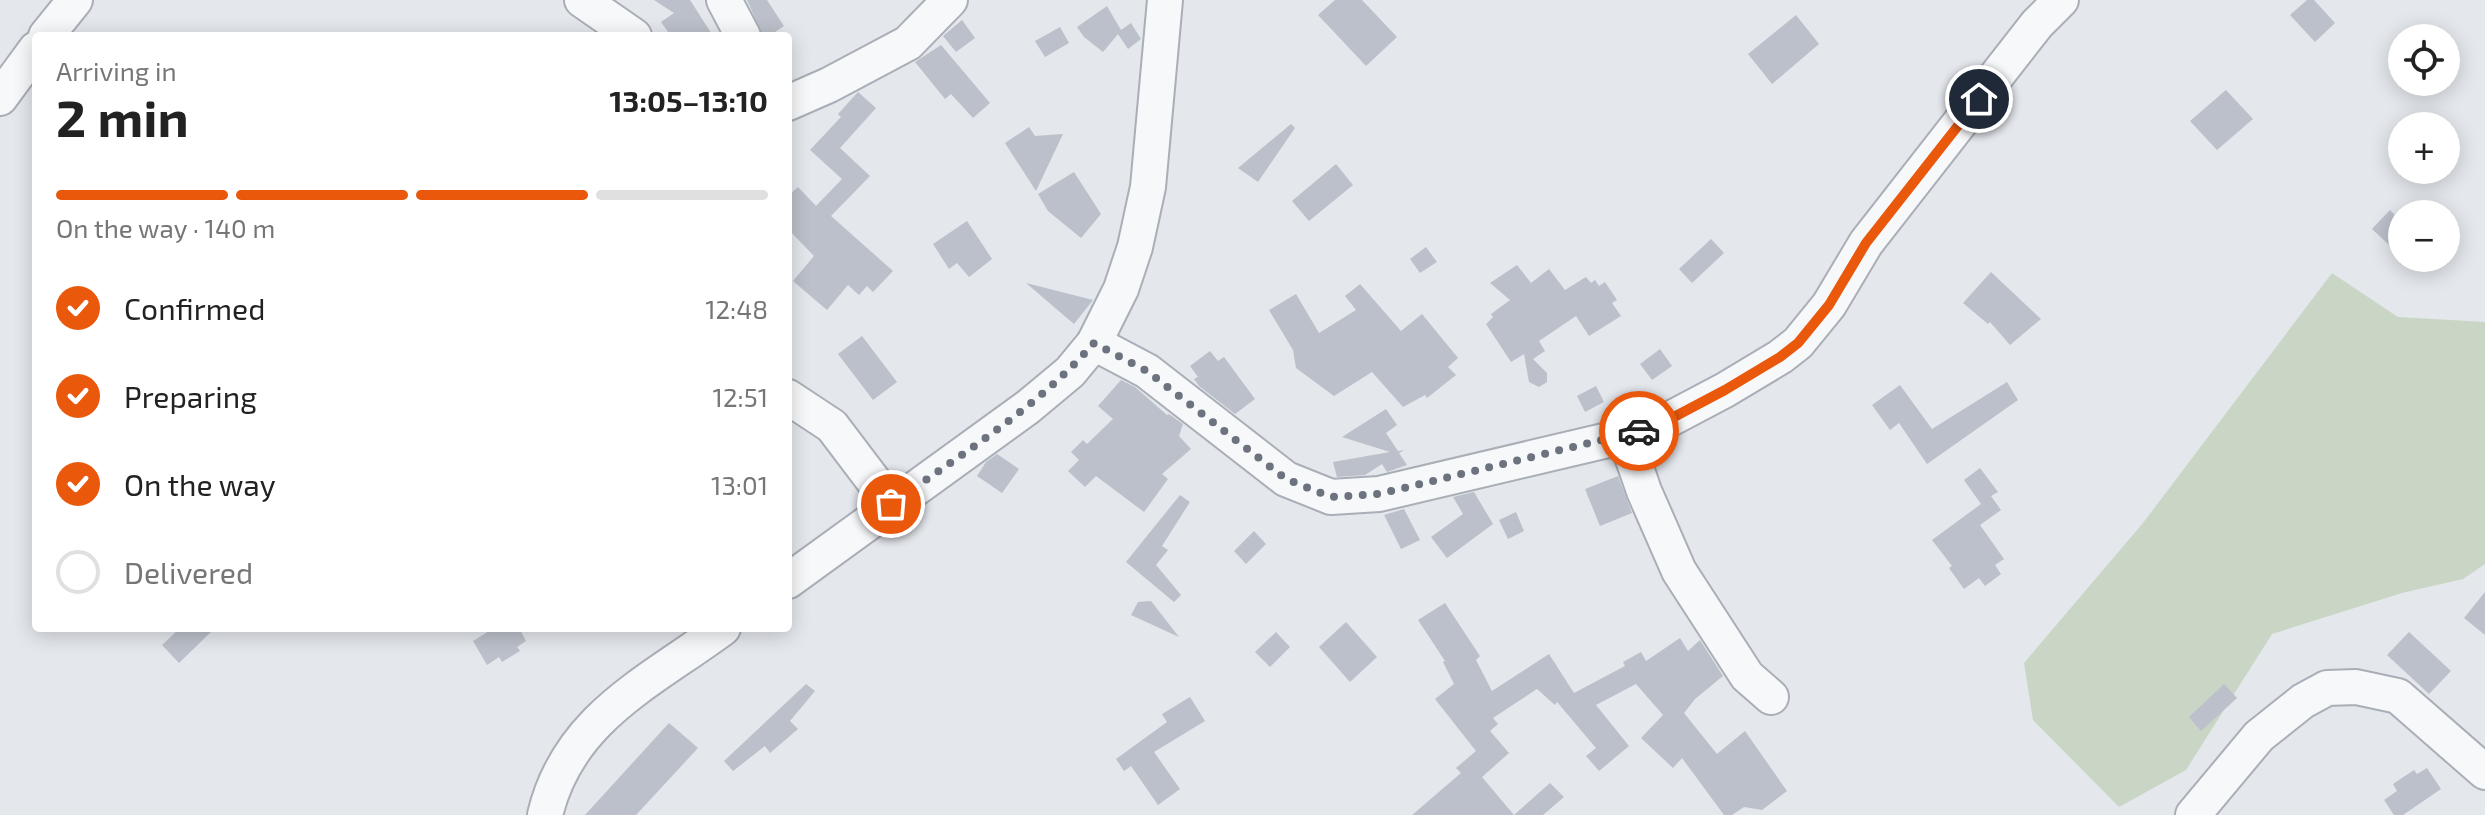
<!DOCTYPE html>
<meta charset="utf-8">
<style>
:root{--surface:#fff;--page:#f6f6f6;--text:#222;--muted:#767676;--line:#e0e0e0;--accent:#ea580c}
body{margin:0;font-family:"Exo 2",sans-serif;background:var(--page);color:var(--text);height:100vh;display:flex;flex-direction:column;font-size:30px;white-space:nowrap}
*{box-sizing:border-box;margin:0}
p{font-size:26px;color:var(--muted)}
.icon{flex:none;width:44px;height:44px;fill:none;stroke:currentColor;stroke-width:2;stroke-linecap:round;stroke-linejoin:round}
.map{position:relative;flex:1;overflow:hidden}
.sheet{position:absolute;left:32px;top:32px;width:760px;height:600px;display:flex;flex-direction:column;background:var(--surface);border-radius:8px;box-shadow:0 4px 20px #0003}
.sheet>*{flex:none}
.controls{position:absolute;left:2388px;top:24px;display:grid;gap:16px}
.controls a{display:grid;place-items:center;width:72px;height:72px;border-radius:50%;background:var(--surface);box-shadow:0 4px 20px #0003;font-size:40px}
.pin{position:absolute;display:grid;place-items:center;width:68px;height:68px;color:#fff;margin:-34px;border:4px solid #fff;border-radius:50%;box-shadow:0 2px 8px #0007}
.courier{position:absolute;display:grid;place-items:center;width:80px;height:80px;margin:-40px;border:6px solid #ea580c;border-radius:50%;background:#fff;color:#222;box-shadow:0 2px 10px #0007}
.overview em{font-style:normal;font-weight:700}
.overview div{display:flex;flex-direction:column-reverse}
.overview{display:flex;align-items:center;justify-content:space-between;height:136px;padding:0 24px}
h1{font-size:52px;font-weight:700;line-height:60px}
.bar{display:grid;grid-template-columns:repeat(4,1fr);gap:12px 8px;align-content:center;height:96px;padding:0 24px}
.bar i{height:10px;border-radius:6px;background:var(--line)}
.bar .current{background:var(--accent)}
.bar p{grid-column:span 4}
ol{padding:0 24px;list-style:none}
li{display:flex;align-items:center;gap:24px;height:88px}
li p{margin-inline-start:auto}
li .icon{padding:8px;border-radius:50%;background:var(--accent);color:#fff;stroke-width:4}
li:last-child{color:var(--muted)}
li i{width:44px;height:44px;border:4px solid var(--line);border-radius:50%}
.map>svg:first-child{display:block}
</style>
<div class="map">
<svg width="2485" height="815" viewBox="0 0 2485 815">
<rect width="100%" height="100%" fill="#e4e7ec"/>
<path fill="#c9d6c5" d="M2332,273L2398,317L2485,322V564L2463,579L2402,593L2272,634L2186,770L2119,807L2033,720L2024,663L2143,523Z"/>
<g fill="#bbc0ca">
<path d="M654,0H690L713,36H671L661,22L674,13Z"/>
<path d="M747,0H767L784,26L769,36H763Z"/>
<path d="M1335,0H1362L1397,37L1366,66L1318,15Z"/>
<path d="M2307,0H2314L2335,23L2315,42L2290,15Z"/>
<path d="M1107,6L1121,30L1131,23L1141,39L1128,49L1118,34L1103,52L1084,37L1077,27Z"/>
<path d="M1796,15L1819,44L1772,84L1748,54Z"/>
<path d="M962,20L975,38L956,52L943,36Z"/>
<path d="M1060,27L1069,43L1045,57L1035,41Z"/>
<path d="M941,45L990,103L973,118L951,94L945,99L915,62Z"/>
<path d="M2226,90L2253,119L2217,150L2190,121Z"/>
<path d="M858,92L876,108L840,148L870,176L831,216L893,271L873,292L867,286L859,295L848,285L827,310L793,281L814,256L788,229V196L798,187L816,206L842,179L810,150L841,117L838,114Z"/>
<path d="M1291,124L1295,128L1258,182L1238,168Z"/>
<path d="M1029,127L1035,136L1063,134L1036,191L1005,143Z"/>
<path d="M1336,164L1353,185L1309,221L1292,201Z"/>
<path d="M1074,172L1101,214L1081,238L1048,211L1038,194Z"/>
<path d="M2390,210L2402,222V257L2372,229Z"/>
<path d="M967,221L992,259L969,277L957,263L949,269L933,244Z"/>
<path d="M1711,239L1724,253L1692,283L1679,269Z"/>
<path d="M1426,247L1437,262L1420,273L1410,259Z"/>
<path d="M1517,265L1531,283L1549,269L1565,290L1586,277L1591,283L1595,280L1599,286L1605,282L1617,300L1612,303L1621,316L1589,336L1576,316L1539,341L1545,351L1533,359L1547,373V382L1539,387L1529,382L1524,354L1511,362L1486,324L1493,317L1491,314L1510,300L1490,283Z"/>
<path d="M1991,272L2041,319L2010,345L1990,322L1988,324L1963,303Z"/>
<path d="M1026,283L1093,300L1074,324Z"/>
<path d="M1360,284L1401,331L1422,314L1458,358L1448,367L1456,375L1427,398L1425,395L1403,407L1372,372L1334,396L1296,368L1293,350L1269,310L1296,294L1319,333L1356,310L1345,296Z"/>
<path d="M862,336L897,382L873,400L838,354Z"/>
<path d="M1660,349L1672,366L1652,380L1640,364Z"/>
<path d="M1210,351L1218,361L1224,357L1255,399L1235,414L1199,386L1194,379L1198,377L1190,366Z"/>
<path d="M1121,380L1135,387L1167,415L1169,414L1183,424L1179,436L1191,449L1162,474L1168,479L1144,512L1096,476L1085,487L1068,471L1079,460L1071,452L1083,440L1087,444L1113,419L1098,406Z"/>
<path d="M2007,382L2018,400L1927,464L1899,423L1890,430L1872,405L1900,385L1932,429Z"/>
<path d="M1596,386L1604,402L1585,412L1577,396Z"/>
<path d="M1386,409L1397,425L1386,433L1398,451L1404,450L1399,453L1407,465L1387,472L1382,464L1365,475L1337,477L1333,462L1390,452L1342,437Z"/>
<path d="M997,454L1019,469L1002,493L977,476L986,462Z"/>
<path d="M1980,468L1998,492L1991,496L2001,510L1980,525L2004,559L1995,565L2001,574L1985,586L1979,578L1964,589L1949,568L1952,566L1932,540L1981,504L1964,480Z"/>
<path d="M1618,476L1632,513L1600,526L1585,489Z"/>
<path d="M1474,492L1493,524L1447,558L1431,537L1463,514L1453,497Z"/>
<path d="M1180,495L1190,502L1162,546L1168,550L1156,565L1181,595L1174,602L1126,562Z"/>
<path d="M1404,509L1420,540L1401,549L1384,515Z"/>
<path d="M1516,512L1524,531L1508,539L1499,520Z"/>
<path d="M1254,531L1266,544L1246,564L1234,551Z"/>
<path d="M2485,592V635L2464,618Z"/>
<path d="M1151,601L1179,637L1131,615L1138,602Z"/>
<path d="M1445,603L1480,656L1476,660L1492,691L1549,654L1574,693L1625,666L1623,662L1641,652L1646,661L1680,638L1688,651L1700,640L1723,676L1695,699L1684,713L1717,754L1745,731L1787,791L1762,810L1744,807L1732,815H1724L1682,758L1673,768L1641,738L1663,715L1636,684L1596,705L1629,746L1599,771L1586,756L1596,748L1557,702L1555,705L1537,689L1493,718L1498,724L1490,731L1509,753L1482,777L1514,815L1550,783L1564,797L1543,815H1412L1461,773L1456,768L1476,751L1435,699L1454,684L1443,662L1445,661L1418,620Z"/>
<path d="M1346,622L1377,657L1350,682L1319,647Z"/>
<path d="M180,628H215L179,663L162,645Z"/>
<path d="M494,628H519L526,641L517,647L520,651L502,662L499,657L487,665L473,641Z"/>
<path d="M1276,632L1290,647L1270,667L1255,652Z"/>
<path d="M2409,632L2451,671L2429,694L2387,655Z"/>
<path d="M806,684L815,691L790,721L798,729L770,753L765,746L733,771L724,761Z"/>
<path d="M2224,684L2237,698L2201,731L2189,717Z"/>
<path d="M1190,697L1205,721L1154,752L1180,789L1158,805L1131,766L1124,771L1116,759L1167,722L1162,714Z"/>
<path d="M669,723L698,748L636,815H585Z"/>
<path d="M2427,768L2441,789L2403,815H2394L2384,800L2397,791L2393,784L2414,770L2417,774Z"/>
</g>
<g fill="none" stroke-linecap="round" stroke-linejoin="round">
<g stroke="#a9aeb7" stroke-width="38">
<g id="minor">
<path d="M582,0L634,36"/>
<path d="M724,0L743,36"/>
<path d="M46,36L75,0"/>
<path d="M0,98L36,49"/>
<path d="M788,103L829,85L908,43L950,0"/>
<path d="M1094,343L1147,371L1286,479L1331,497L1379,494L1625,436L1672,418L1725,390L1780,357L1798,343L1829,305L1866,243L2037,24L2061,0"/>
<path d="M788,397L832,426L891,504"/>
<path d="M1625,436L1644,491L1679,571L1747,676L1771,697"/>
<path d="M788,581L1028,407L1070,372L1094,343L1121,289L1135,247L1148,187L1165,0"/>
<path d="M545,815C568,718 650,682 723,628"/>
<path d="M2193,815L2259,736L2303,701L2327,688L2356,687L2398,696L2485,772"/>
</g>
</g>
<use href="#minor" stroke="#f7f8fa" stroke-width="34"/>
</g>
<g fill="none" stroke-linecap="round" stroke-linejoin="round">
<path stroke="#6c737f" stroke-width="8" stroke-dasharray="0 14.4" d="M891,504C962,454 1037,408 1094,343L1147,371L1286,479L1331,497L1379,494L1639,431"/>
<path stroke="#ea580c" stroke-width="10" d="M1639,431L1672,418L1725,390L1780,357L1798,343L1829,305L1866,243L1979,99"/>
</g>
</svg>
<div class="controls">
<a><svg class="icon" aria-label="locate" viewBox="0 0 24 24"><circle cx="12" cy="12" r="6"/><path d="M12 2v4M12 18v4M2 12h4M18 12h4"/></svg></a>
<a>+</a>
<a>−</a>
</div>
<div class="pin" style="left:891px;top:504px;background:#ea580c"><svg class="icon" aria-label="bag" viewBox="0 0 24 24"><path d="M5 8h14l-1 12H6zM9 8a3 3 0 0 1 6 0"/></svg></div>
<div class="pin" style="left:1979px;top:99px;background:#1f2937"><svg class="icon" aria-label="home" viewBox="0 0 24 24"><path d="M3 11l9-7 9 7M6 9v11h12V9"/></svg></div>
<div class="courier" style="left:1639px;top:431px"><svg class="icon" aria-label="car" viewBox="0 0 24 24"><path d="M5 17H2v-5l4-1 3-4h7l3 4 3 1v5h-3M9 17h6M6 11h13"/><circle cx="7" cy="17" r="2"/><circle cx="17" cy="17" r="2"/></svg></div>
<section class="sheet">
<div class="overview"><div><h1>2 min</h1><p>Arriving in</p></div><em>13:05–13:10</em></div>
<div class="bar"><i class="current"></i><i class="current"></i><i class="current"></i><i></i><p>On the way · 140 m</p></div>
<ol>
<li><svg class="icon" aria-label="check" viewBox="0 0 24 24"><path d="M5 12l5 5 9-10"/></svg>Confirmed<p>12:48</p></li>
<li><svg class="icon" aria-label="check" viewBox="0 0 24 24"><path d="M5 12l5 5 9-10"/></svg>Preparing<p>12:51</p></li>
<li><svg class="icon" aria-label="check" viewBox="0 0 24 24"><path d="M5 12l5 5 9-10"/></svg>On the way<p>13:01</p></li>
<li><i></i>Delivered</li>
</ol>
</section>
</div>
